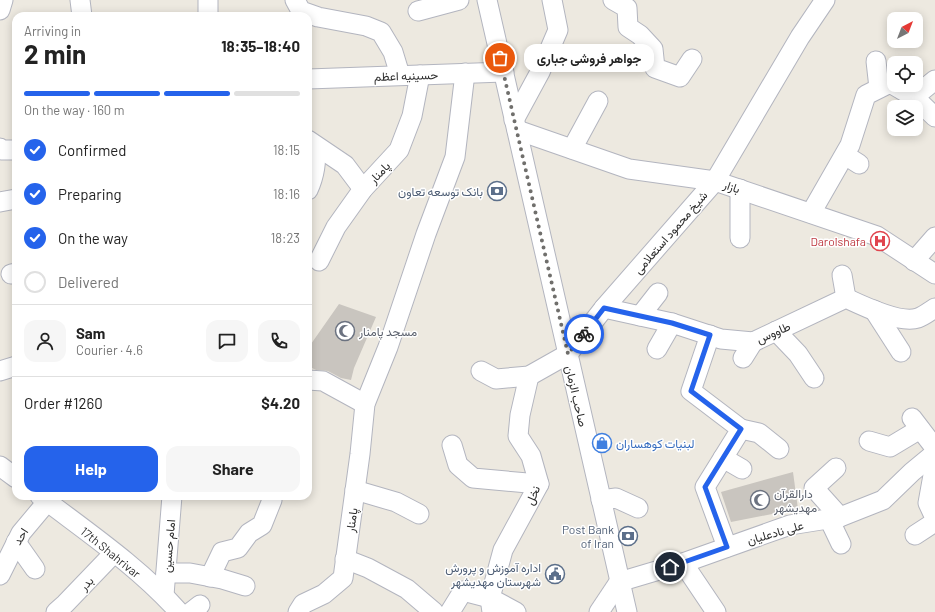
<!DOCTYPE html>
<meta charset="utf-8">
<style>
:root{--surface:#fff;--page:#f6f6f6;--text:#222;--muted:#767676;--line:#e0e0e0;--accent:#2563eb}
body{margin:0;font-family:Barlow,Vazirmatn,sans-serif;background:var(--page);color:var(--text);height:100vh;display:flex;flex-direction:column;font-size:15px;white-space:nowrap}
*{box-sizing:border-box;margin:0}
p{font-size:13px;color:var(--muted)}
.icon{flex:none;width:22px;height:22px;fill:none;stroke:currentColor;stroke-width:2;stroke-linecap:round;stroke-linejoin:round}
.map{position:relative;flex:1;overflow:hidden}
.drawer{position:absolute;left:12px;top:12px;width:300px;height:488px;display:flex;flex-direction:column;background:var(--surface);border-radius:12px;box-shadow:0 2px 10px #0003}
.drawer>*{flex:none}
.needle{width:26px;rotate:42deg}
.buttons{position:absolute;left:887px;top:12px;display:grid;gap:8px}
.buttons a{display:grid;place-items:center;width:36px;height:36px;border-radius:8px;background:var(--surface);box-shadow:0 2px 10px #0003;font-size:20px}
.pin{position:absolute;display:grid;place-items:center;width:34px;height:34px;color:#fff;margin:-17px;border:2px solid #fff;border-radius:50%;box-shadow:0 1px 4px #0007}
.courier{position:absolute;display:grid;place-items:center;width:40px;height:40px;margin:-20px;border:3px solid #2563eb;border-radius:50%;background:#fff;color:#222;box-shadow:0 1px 5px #0007}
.bubble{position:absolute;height:28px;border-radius:12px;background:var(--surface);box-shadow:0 2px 10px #0003;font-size:13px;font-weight:700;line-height:28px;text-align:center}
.overview em{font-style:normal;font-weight:700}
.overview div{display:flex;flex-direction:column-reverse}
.overview{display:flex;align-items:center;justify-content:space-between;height:68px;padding:0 12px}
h1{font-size:26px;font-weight:700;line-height:30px}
.bar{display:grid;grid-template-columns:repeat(4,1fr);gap:6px 4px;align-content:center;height:48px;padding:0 12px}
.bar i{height:5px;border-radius:3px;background:var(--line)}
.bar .current{background:var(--accent)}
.bar p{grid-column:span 4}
.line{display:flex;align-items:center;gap:10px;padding:0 12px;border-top:1px solid var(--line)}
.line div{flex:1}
.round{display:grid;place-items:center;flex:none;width:42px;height:42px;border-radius:12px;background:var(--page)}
ol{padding:0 12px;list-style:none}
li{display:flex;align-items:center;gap:12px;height:44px}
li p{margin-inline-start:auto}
li .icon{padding:4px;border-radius:50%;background:var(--accent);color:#fff;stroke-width:4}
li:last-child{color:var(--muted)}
li i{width:22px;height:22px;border:2px solid var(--line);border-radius:50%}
.cta{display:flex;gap:8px;margin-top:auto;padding:8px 12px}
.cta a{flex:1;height:46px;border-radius:12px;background:var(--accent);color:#fff;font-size:16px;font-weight:700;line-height:46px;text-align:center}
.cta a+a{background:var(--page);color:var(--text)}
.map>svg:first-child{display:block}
</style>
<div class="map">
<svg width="935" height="612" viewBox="0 0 935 612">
<rect width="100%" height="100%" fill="#ede9e0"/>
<g fill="#c9c5bf">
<path d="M339,304L376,317L354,368L351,380L341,378L328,371L316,370L308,366V351L311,344Z"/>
<path d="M793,472L798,509L731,522L721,492Z"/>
</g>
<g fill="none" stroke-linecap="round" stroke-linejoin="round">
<g stroke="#b3b5bf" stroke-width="21">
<g id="minor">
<path d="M80,0L82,16"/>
<path d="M295,0L301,11L318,17L366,26L381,32L393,52L400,75"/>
<path d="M487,0L627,612"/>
<path d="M613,0L627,8L628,27L640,35L653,49L655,68L680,77L692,59"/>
<path d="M0,10L3,0"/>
<path d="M418,11L459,0"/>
<path d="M208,16V0"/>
<path d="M876,61L879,88"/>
<path d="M308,79L504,72"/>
<path d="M914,97L935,80"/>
<path d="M514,120L540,72L558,30L552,0"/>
<path d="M517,130L629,169L715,181L877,236L935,274"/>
<path d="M308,140L345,165L363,189"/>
<path d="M0,148L2,150H12"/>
<path d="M572,149L598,101"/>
<path d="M845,155L859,164"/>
<path d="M740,189V238"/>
<path d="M308,190C315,175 316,162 316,147"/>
<path d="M0,202L16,199"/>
<path d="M811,213L850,145L866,95L890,83L914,97L935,117"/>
<path d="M319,261L336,227L363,189L399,150L412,116L420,75"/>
<path d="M914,261L935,237"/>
<path d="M11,274L16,273"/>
<path d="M842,275L846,298"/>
<path d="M604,308L672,323L721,339L753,342L846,298C863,306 900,324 918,318C924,316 930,311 935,308"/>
<path d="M874,310L901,352"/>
<path d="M640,316L658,293"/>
<path d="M776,331L798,354L814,378"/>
<path d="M710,335L691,391L741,429L705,487L727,547"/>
<path d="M657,349L672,323"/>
<path d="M743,358L753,342"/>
<path d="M0,371L16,366"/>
<path d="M481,371L496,379L529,376L568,354L604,308L715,181L800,37L825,0"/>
<path d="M308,380L323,381L365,404"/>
<path d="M912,418L935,448"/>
<path d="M741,429L759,433L779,449"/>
<path d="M869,441L890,447L920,429"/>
<path d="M452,445L458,465L473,478L539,484"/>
<path d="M723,458L742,469"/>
<path d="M935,464L928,503L935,518"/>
<path d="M0,466L16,478"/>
<path d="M836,468L814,488L840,517"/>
<path d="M355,490L396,502L419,514"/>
<path d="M40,496C87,532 139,567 179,612"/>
<path d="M601,500L616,498L638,508"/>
<path d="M829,519L841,544"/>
<path d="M915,535L935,522"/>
<path d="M16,542L35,569"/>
<path d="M345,559L368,568L407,589L434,612"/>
<path d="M683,563L716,612"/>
<path d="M166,573H190L222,579L245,586"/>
<path d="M0,575L21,533L47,502"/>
<path d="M210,577L222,552L238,548L249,533L262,525L272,500"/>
<path d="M619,582L683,563L790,525L840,517L883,500L912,472L935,453"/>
<path d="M164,595L172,496"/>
<path d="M56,612L65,604L114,553"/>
<path d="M191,612L200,605"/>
<path d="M298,612L303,604L324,594L343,578L360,454L365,404L388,347L426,234L455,157L465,73"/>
<path d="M450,612L463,591L490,598L516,612"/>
<path d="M492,612L490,598L503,550L539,484L531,456L518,436L520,415L529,376"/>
<path d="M599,612L619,582"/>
</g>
</g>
<use href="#minor" stroke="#fff" stroke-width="19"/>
</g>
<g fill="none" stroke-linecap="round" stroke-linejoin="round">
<path stroke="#706f6c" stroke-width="4" stroke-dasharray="0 7.2" d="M500,58L568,354L584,334"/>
<path stroke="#2563eb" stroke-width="5" d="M584,334L604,308L672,323L710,335L691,391L741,429L705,487L727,547L670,567"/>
</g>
<defs>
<g id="bank-ring" transform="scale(1)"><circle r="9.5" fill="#fff" stroke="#5c6f8a" stroke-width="1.5"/><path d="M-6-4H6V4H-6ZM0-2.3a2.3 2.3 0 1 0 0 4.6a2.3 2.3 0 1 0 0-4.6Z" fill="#5c6f8a"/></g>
<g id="hospital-ring" transform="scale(1)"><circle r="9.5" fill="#fff" stroke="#e0444e" stroke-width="1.5"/><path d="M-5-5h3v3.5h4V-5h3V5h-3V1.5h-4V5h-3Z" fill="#e0444e"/></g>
<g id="mosque-ring" transform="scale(1)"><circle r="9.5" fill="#fff" stroke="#6b7280" stroke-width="1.5"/><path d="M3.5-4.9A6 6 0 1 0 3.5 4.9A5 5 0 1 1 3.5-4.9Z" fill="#6b7280"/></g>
<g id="shop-ring" transform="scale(1)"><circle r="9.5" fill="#fff" stroke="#3f7fe0" stroke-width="1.5"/><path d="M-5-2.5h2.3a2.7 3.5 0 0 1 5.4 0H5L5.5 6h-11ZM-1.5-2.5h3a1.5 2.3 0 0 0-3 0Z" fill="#3f7fe0"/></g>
<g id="civic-ring" transform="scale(1)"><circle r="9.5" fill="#fff" stroke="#5c6f8a" stroke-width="1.5"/><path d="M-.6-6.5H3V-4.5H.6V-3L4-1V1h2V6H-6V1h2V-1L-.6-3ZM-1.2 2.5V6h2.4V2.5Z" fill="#5c6f8a"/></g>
</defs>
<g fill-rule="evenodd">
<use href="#bank-ring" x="497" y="191"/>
<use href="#hospital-ring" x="880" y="241"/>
<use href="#mosque-ring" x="345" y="331"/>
<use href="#shop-ring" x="602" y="443"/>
<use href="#mosque-ring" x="760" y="500"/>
<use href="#bank-ring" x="628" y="536"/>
<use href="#civic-ring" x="555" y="574"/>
</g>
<g text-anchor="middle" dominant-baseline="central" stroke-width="3" stroke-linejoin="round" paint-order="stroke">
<g font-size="12" fill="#2d2d2d" stroke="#fff">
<text transform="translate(406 75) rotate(-2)">حسینیه اعظم</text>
<text transform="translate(379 172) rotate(-47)">پامنار</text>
<text transform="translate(732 186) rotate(19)">بازار</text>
<text transform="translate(670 232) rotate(-49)">شیخ محمود استعلامی</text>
<text transform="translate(773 332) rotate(-24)">طاووس</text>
<text transform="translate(577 396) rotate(77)">صاحب الزمان</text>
<text transform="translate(532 495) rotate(-67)">نخل</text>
<text transform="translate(351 520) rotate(-82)">پامنار</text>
<text transform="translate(775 532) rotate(-16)">علی نادعلیان</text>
<text transform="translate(20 536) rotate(-58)">احد</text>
<text transform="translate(168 546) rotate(-85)">امام حسین</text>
<text transform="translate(111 552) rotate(39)">17th Shahrivar</text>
<text transform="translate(86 583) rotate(-46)">بدر</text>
</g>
<g font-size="12" fill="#4e5e75" stroke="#fff" text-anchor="end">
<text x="483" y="191">بانک توسعه تعاون</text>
<text x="614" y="529">Post Bank<tspan x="614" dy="14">of Iran</tspan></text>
<text x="541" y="567">اداره آموزش و پرورش<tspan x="541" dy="14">شهرستان مهدیشهر</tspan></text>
</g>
<g font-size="12" fill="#be3a42" stroke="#fff" text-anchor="end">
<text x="866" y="241">Darolshafa</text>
</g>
<g font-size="12" fill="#5b616d" stroke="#fff" text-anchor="start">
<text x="359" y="331">مسجد پامنار</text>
<text x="774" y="493">دارالقرآن<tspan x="774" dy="14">مهدیشهر</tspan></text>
</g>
<g font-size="12" fill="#366cbe" stroke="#fff" text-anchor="start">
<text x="616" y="443">لبنیات کوهساران</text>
</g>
</g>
</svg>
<div class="buttons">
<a><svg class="needle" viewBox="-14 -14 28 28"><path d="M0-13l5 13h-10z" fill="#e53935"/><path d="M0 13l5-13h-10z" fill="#767676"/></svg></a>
<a><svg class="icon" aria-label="locate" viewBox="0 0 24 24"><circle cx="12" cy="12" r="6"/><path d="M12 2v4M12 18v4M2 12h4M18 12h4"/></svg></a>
<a><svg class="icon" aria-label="layers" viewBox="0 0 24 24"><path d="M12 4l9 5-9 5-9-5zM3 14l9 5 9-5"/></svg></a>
</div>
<div class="pin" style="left:500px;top:58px;background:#ea580c"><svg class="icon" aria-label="bag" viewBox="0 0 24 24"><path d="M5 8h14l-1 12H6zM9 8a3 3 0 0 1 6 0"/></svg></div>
<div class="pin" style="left:670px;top:567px;background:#1f2937"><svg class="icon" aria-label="home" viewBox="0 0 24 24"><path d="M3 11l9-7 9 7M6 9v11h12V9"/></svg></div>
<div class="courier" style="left:584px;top:334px"><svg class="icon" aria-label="bike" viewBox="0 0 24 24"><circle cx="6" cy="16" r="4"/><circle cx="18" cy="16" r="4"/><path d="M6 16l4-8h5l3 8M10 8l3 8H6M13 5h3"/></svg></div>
<div class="bubble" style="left:524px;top:44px;width:130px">جواهر فروشی جباری</div>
<section class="drawer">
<div class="overview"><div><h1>2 min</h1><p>Arriving in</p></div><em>18:35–18:40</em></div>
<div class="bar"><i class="current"></i><i class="current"></i><i class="current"></i><i></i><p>On the way · 160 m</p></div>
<ol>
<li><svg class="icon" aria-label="check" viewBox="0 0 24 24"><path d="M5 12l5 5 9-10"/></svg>Confirmed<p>18:15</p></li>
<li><svg class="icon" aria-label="check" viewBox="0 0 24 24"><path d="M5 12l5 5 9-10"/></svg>Preparing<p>18:16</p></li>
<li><svg class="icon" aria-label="check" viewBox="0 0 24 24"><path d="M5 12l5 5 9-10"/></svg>On the way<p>18:23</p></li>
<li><i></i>Delivered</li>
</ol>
<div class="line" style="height:72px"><a class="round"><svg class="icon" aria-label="person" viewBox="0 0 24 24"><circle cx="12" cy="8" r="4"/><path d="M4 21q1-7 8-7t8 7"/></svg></a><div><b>Sam</b><p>Courier · 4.6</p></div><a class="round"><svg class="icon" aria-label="chat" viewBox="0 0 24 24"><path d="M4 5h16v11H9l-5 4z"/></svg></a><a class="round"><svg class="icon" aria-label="phone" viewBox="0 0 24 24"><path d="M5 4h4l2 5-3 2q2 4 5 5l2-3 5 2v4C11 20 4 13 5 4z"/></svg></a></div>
<div class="line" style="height:52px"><div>Order #1260</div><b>$4.20</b></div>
<div class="cta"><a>Help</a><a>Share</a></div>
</section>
</div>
